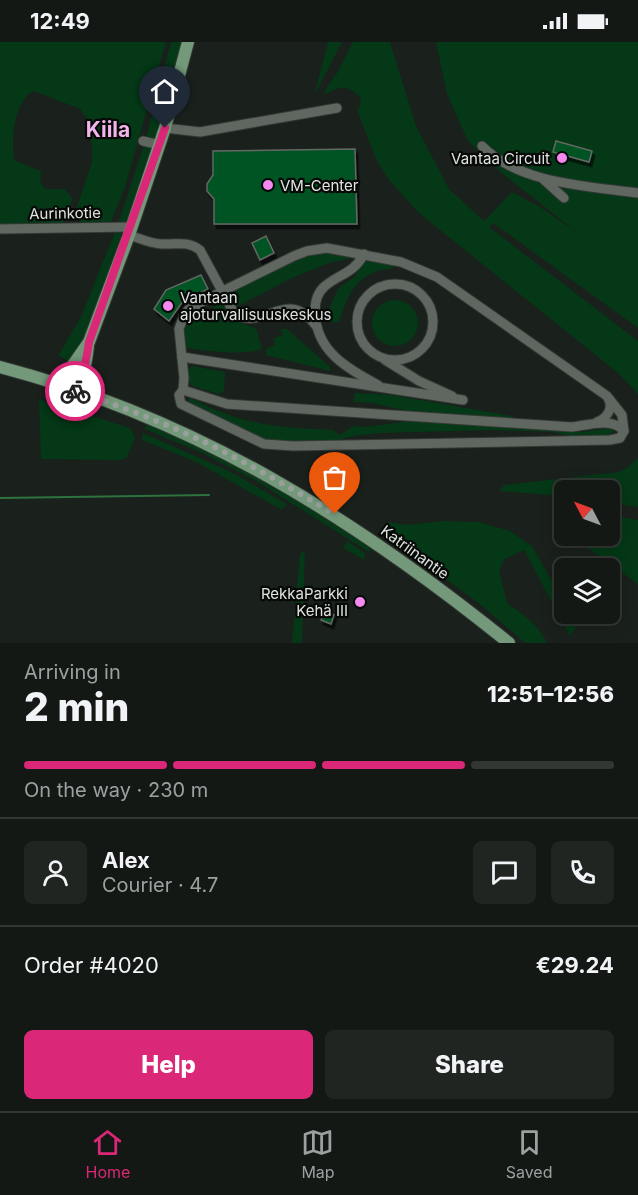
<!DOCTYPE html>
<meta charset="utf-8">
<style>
:root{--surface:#141814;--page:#212522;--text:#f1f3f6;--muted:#9da0a0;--line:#333734;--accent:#db2777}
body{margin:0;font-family:Inter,sans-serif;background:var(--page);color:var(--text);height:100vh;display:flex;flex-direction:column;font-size:22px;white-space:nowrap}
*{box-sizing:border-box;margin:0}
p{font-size:20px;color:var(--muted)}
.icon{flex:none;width:33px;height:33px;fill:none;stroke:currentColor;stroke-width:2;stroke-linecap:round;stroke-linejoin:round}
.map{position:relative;height:601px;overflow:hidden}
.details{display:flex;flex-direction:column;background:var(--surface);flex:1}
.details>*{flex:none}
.needle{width:39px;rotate:311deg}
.tools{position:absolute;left:554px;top:438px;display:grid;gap:12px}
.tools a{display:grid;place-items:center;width:66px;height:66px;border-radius:9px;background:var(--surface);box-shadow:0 3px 15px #0003,0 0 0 2px var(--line);font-size:30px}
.pin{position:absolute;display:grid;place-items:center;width:51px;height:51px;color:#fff;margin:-62px -26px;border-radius:50% 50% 50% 0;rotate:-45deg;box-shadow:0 0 6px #0007}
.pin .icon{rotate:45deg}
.courier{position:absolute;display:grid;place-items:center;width:60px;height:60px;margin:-30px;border:4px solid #db2777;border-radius:50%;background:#fff;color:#222;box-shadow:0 2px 8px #0007}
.head em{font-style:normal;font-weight:800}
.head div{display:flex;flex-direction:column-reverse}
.head{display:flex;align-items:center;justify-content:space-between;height:102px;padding:0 24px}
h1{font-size:39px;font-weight:800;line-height:45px}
.bar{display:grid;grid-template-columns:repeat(4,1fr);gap:9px 6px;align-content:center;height:72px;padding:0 24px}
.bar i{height:8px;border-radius:4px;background:var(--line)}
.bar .current{background:var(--accent)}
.bar p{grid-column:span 4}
.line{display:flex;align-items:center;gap:15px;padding:0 24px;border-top:2px solid var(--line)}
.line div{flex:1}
.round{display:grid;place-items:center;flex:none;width:63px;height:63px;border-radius:9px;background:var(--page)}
.cta{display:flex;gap:12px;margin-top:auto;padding:12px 24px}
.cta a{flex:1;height:69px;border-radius:9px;background:var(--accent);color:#fff;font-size:24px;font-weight:800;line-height:69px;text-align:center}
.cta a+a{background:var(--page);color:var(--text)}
.status{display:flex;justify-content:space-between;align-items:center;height:42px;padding:0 30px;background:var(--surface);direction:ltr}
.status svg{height:16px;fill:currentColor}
.menu{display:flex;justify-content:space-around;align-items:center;height:84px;border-top:2px solid var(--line);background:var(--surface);font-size:16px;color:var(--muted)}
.menu a{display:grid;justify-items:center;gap:3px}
.menu .current{color:var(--accent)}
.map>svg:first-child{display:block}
</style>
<div class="status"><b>12:49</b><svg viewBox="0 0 49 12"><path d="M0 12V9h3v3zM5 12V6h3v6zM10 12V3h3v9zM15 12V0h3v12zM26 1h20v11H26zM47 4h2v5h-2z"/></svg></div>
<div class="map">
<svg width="638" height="601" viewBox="0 0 638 601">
<defs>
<filter id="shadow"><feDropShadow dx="2.5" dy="4.5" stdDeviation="0" flood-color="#0009"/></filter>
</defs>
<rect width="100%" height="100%" fill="#1a201b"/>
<g fill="#043816">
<path d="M0,0H166L125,145L110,182L83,183L75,171L92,120V104L86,76L80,67L34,49C14,58 10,100 15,119L41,129L40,139L45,147H65L72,156L70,168L61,184H0Z"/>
<path d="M171,0H182L157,96L154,98L146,96Z"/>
<path d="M328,0H342L314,54Z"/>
<path d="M353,0H390L416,84L449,147L484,179L512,150L540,165L578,191L503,132L468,99L447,52L436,0H638V286L493,181L489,185L638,299V352L618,331L419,171L389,138L376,117L357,68L360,64L361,56C346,42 342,44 325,52L324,49L337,31Z"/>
<path d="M144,103L153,104L129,180L123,183L118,182Z"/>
<path d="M115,190L121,191L123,199L82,299L70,320L59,314V312L81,275Z"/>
<path d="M319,210H332L356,215L329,221L292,236L234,266L230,254L233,249L301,215Z"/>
<path d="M366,216L391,222L395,225C390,228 383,227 377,229C353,237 346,259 339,280H330V264L338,247L355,234Z"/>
<path d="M221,256C234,277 233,279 256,286L262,307C243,314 207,309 187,306L185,304L184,283L187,277C202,277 213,268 221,256Z"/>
<circle cx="395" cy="281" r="23"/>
<path d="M280,287H287L330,325V329L266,313L267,306L275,303L274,296L283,293Z"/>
<path d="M192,324L225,330L224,349L219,352L192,344L188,338L187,328Z"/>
<path d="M355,351L392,353L512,374V377L417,371L372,361L353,360Z"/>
<path d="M189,355C239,383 277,385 333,388L340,393L353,384L366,385L417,378L559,386L582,390L612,386L614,389L608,394H570L553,390L488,388L383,391L359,393L333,399L281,401L263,398L189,363Z"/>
<path d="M39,357L130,386L135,396L127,415L122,418L41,417Z"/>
<path d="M148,379L289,450L371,505L369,510L256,439L200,410L145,387Z"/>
<path d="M143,391L229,429L287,462L282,468L196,420L142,398Z"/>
<path d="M638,416V465L609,461V448H564V454L499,449L504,443L619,430L627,426Z"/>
<path d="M553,466H564V489L553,478Z"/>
<path d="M609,473L638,478V542L571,494H609Z"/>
<path d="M443,479L479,480L510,489L532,504L564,560V572H570L577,584L570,594L524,508L505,517L499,528L507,561C524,573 538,582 547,601H525L481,563L387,494L382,484L389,480L407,483Z"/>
<path d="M347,499L365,511L364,518L343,506Z"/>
<path d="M305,509L302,601H292L300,512Z"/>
</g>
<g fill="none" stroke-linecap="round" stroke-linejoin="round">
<path stroke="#2e723f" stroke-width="2" d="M0,456L209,453"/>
</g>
<g fill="#055322" stroke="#626863" stroke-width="1.5" filter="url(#shadow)">
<path d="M556,99L592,109L589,120L553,110Z"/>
<path d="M355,107L357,182H214V157L207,149V142L213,133V109Z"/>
<path d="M266,194L274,211L260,218L252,201Z"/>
<path d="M201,233L208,247L183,259L169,279L154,267L166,248Z"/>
<path d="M325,569L334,573L331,582L321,578Z"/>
</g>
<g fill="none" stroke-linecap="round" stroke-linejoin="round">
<g stroke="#353936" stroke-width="11">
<g id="minor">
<path d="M165,86L200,90L337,66"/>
<path d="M143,99L160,103"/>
<path d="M482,104C519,142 588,144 638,151"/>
<path d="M544,138L564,156"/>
<path d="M0,187L131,185"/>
<path d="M129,193C139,196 151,202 162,202C177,203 187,198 200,208L235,273C266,288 288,244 317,285"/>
<path d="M327,206L401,220L437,235L607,354L622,373L624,389L620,396L610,398L293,404L264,402L181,362L179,353L183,348L184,336L179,287L184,273L189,267L223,249L294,214L307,209Z"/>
<path d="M364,212C353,232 341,231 325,244C318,250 315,260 315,269C315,309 348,327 378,343"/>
<circle cx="395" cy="280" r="38"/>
<path d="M182,315L463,358"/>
<path d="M385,318L419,339L452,354"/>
<path d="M183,348L227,362L572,385C588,383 613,375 624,389"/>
<path d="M597,380C607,376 614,366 608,356"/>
</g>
</g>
<g stroke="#353936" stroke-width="14">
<g id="major">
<path d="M0,325C195,376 354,476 509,601"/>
<path d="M73,348L70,335L73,323L89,300L129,193L165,86L188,0"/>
<path d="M73,348C84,334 86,322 88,304"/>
</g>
</g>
<use href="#minor" stroke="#606761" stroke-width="9"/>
<use href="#major" stroke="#73997a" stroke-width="12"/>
</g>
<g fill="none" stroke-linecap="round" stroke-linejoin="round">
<path stroke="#9b9f9c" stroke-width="6" stroke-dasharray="0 10.8" d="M75,349C116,363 158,378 198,397C245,419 290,446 335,472"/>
<path stroke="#db2777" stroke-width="8" d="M75,349L72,348C85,332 86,319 89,300L165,86"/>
</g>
<g fill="#f589ef" stroke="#070907" stroke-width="2">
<circle cx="562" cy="116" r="6"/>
<circle cx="268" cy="143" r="6"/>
<circle cx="168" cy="264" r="6"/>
<circle cx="360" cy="560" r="6"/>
</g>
<g text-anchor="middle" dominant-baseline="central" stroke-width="4.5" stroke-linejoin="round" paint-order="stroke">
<g font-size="15" fill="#e0e4e1" stroke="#070907" text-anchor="end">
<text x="550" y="116">Vantaa Circuit</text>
<text x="280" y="143" text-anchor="start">VM-Center</text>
<text x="180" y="255" text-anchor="start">Vantaan<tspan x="180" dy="17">ajoturvallisuuskeskus</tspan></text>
<text x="348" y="551">RekkaParkki<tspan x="348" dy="17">Kehä III</tspan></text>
</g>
<g font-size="15" fill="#e0e4e1" stroke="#070907">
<text transform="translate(65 171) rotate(-1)">Aurinkotie</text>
<text transform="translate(415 510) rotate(36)">Katriinantie</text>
</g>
<g font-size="21" font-weight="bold" fill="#f1b5ec" stroke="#070907">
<text x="108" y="87">Kiila</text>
</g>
</g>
</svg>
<div class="tools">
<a><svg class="needle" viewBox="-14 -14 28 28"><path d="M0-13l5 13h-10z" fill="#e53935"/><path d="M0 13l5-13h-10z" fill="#9da0a0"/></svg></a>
<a><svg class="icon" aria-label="layers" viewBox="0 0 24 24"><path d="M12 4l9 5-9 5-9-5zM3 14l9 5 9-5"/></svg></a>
</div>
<div class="pin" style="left:335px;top:472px;background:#ea580c"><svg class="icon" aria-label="bag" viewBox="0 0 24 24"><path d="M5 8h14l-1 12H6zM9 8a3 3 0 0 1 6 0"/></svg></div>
<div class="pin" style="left:165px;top:86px;background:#1f2937"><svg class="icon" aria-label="home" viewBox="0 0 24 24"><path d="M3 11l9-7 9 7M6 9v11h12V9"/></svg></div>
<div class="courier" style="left:75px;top:349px"><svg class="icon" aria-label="bike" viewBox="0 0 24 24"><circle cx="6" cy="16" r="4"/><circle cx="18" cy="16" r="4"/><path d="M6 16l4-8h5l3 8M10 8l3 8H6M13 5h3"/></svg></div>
</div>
<section class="details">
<div class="head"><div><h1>2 min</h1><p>Arriving in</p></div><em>12:51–12:56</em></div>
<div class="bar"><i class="current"></i><i class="current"></i><i class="current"></i><i></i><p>On the way · 230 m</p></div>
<div class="line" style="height:108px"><a class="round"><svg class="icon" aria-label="person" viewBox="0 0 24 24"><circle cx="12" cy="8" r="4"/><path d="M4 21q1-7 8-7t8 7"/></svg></a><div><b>Alex</b><p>Courier · 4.7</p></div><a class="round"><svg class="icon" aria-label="chat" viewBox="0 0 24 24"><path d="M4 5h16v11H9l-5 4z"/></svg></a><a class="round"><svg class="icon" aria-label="phone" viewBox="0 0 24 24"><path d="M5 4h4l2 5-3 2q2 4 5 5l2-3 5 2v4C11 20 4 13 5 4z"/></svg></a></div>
<div class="line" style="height:78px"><div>Order #4020</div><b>€29.24</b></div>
<div class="cta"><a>Help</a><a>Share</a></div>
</section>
<nav class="menu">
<a class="current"><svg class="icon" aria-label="home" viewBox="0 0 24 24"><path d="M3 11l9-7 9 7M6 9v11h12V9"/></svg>Home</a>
<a><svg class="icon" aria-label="map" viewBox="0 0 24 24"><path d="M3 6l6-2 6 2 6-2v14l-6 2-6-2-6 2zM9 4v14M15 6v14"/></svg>Map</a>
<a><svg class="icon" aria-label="saved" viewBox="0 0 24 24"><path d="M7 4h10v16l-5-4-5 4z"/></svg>Saved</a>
</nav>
